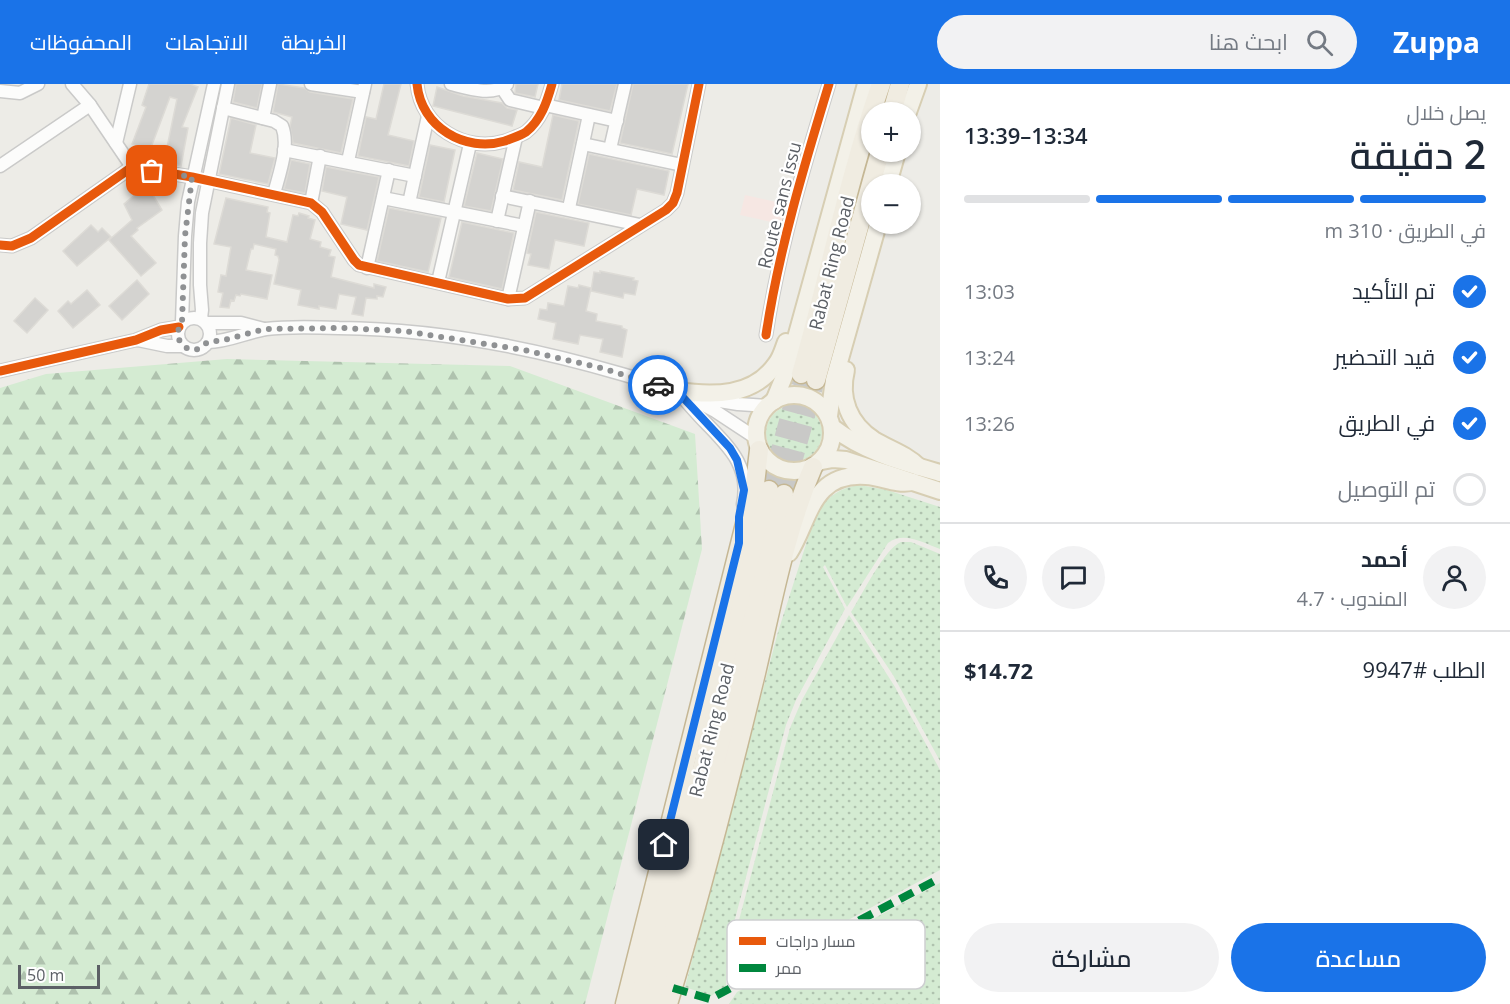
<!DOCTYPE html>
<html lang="ar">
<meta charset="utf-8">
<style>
:root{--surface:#fff;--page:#f2f2f3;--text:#1f2937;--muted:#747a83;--line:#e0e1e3;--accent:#1a73e8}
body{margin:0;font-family:"Open Sans",Cairo,sans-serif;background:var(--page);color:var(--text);direction:rtl;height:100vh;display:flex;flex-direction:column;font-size:22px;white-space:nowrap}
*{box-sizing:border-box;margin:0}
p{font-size:20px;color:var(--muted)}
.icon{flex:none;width:33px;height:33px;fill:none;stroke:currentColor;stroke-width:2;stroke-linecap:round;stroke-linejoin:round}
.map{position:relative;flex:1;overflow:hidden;direction:ltr}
.drawer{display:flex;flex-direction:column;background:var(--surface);width:570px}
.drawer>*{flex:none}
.buttons{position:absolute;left:861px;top:18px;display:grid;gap:12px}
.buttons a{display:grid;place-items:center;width:60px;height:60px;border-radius:50%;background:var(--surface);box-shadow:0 2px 4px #0004;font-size:30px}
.scale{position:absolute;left:18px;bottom:15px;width:82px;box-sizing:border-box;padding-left:6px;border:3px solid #5c6066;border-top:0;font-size:16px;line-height:21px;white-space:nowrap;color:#5c6066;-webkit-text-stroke:4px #fff;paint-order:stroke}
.pin{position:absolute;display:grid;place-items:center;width:51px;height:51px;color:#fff;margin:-26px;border-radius:12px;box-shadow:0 3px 9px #0006}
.courier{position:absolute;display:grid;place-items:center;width:60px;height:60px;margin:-30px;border:4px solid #1a73e8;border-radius:50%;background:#fff;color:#222;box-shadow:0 2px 8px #0007}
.overview em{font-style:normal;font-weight:600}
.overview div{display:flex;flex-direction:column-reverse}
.overview{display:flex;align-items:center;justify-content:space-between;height:102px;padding:0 24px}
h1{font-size:39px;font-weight:600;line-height:45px}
.bar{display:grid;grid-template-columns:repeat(4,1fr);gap:9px 6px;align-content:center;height:72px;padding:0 24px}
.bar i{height:8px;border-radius:4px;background:var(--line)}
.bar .on{background:var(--accent)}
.bar p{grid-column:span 4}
.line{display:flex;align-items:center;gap:15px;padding:0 24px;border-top:2px solid var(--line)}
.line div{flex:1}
.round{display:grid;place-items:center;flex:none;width:63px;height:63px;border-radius:32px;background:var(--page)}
ol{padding:0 24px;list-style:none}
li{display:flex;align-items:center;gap:18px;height:66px}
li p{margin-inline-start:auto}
li .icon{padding:6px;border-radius:50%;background:var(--accent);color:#fff;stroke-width:4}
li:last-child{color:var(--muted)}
li i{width:33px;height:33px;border:3px solid var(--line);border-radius:50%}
.primary-button{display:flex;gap:12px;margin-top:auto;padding:12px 24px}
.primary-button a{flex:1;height:69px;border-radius:36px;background:var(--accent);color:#fff;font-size:24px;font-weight:600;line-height:69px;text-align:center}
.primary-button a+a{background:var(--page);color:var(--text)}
header{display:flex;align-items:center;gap:36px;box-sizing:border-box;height:84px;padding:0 30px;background:var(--accent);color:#fff}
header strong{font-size:28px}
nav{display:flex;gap:33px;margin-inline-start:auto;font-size:21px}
.search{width:420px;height:54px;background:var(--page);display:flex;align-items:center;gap:15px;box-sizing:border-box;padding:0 21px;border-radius:33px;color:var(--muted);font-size:22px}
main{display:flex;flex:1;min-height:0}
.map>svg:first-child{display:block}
</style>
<header>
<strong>Zuppa</strong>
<div class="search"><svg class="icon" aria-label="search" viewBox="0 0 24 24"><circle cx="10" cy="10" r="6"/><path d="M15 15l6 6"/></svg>ابحث هنا</div>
<nav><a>الخريطة</a><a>الاتجاهات</a><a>المحفوظات</a></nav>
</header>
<main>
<section class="drawer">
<div class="overview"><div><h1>2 دقيقة</h1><p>يصل خلال</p></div><em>13:34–13:39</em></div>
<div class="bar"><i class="on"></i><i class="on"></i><i class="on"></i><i></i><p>في الطريق · 310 m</p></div>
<ol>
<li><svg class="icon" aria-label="check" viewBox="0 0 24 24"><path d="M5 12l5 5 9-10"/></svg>تم التأكيد<p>13:03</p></li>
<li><svg class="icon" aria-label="check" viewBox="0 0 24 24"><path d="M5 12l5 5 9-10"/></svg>قيد التحضير<p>13:24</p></li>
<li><svg class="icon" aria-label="check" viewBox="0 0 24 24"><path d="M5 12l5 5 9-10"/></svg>في الطريق<p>13:26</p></li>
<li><i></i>تم التوصيل</li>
</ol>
<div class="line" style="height:108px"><a class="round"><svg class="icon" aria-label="person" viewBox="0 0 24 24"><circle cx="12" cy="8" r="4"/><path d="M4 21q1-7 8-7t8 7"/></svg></a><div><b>أحمد</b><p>المندوب · 4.7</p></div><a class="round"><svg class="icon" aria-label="chat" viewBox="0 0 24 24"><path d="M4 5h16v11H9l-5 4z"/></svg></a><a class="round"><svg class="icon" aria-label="phone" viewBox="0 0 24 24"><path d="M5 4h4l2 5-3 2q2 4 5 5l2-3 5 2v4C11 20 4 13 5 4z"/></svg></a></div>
<div class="line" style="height:78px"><div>الطلب #9947</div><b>$14.72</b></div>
<div class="primary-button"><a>مساعدة</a><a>مشاركة</a></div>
</section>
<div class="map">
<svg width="940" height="920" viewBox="0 0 940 920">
<defs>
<pattern id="forest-firs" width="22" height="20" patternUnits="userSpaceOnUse" patternTransform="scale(1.5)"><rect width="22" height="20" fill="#d4ebd2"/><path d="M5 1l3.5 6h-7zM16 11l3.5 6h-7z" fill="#afc2ae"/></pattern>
<pattern id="park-dots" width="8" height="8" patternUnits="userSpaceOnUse" patternTransform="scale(1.5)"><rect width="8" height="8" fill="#d4ebd2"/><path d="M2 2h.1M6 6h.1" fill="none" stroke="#afc2ae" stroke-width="1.8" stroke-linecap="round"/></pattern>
</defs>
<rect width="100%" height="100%" fill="#edece7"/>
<path fill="#f6e7e3" d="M745,111L789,121L785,141L740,131Z"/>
<path fill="url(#forest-firs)" d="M227,275L510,282L695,350L702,465L585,920H0V304L46,290Z"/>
<g fill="url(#park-dots)">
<circle cx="794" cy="349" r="28"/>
<path d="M859,401L887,406L940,423V465C923,459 904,447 888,459L847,523L825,481L823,483L845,525L796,616L786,641L730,854L726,887V902L711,912L685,903L778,548L815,432C826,414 838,404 859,401Z"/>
<path d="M901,458H911L940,470V677L893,591L851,528C862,511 884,465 901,458Z"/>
<path d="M849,531L895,603L940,686V786L731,900V874L734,855L790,644L802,616Z"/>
<path d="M940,799V920H729L737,908Z"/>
</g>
<g fill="#d4d3d0" stroke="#dddbd6" stroke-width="1.5">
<path d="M149,0H190L198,3L182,43L188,44L181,82L164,78L177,15L170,13L147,74L137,71L140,63L132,60L146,23L142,21Z"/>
<path d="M236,0H262L257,24L233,18Z"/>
<path d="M278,0L304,4L310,8L353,15L341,69L293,59L290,42L292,33L273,28Z"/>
<path d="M384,0H401L388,51L414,57L409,82L358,72L366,33L376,35Z"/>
<path d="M516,0H538L535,13L515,9Z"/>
<path d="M562,0H617L610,27L559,16Z"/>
<path d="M633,0H688L672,70L620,59Z"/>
<path d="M437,3L463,12L502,19L507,24L517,26L512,42L433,22Z"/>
<path d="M553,31L579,37L562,116L513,106L519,78L542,83Z"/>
<path d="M231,34L256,41L250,69L275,74L268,100L219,90Z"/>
<path d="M430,61L455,66L444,118L419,113Z"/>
<path d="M477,69L503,75L491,127L464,122Z"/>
<path d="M589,70L669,87L664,111L637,105L631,131L578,120Z"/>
<path d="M291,76L310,80L305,109L284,105Z"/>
<path d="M326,83L379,93L367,146L341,140L347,113L322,107Z"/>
<path d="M147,101L162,126L137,144L138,146L131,152L156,179L141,192L109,156L132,136L124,120Z"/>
<path d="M226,114L268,123L267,128L270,129L266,153L287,158L293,131L298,132L299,129L309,132L308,134L315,136L310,155L321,158L320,163L331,166L329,172L335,173L331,193L374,204V200L386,203L383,213L377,212V215L366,214L363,232L352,230L356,213L339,210L336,225L319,222V225L298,221L301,206L274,200L279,176L278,172L275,171L276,165L254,160L253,165H251L246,186L272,191L267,215L241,210L240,212L236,211L234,217L231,216L229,224L220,223L223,209L218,208L221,191L226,192L231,163L214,160Z"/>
<path d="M389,124L441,134L428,188L377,177Z"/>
<path d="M536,128L589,139L584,162L555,156L549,185L528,181L531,170L527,169Z"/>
<path d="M462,138L514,149L502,205L449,193Z"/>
<path d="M91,141L98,148L102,144L111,153L77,182L63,167Z"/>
<path d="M600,187L634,194L633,196L638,197L635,211L624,209L623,214L591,207L594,188L600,189Z"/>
<path d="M137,196L149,210L122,236L109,222Z"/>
<path d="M579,201L591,204L586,227L597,230L596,237L622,242V244L627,246L622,273L600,268L603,255L580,251L578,260L553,255L556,239L538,235L540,225L547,226L548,219L564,222L568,202L578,204Z"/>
<path d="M87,206L100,221L73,244L58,227L68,217L71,220Z"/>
<path d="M35,214L48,226L27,249L14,237Z"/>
</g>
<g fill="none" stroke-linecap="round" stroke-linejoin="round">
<g stroke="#c9c9c7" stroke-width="18" stroke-dasharray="18 9" stroke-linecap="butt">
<path d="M769,406L801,290"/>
<path d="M784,410L816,296"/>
</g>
<g stroke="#cacac9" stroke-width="15">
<g id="minor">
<path d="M72,0L90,21L132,83"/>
<path d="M311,0L363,8"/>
<path d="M417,0C421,43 465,69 505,57C512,54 520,52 526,48C541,36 547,18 552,0"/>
<path d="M451,0C467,4 493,13 507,0"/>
<path d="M502,4L510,16L544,24"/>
<path d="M0,7L20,9L38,0"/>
<path d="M545,21L617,37"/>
<path d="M223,24L274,37L282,42C290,62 279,90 274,110"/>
<path d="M263,34L270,0"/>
<path d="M116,59L130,0"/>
<path d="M583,60L682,81"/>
<path d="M610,65L625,0"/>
<path d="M284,66L415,92"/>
<path d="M348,77L365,0"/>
<path d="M0,82L90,21"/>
<path d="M502,112L640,141"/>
<path d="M383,114L524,142"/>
<path d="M311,119L320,72"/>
<path d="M409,119L428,32"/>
<path d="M569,124L589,31"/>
<path d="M497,137L516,53"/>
<path d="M0,161L12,162L31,154L132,83L192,93L311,119L322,128L354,176L359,181L508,215L525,214L666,126L673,119L677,109L699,0"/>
<path d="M367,184L389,86"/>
<path d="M438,198L470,60"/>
<path d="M508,215L530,117"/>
<circle cx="194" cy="250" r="16"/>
<path d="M201,234L202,226L200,201V159L202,129L228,0"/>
<path d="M182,238L185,152L188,118L214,0"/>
<path d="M206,239H241L264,245"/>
<path d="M766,251C779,165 804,82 829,0"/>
<path d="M138,256L167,262H183"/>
<path d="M208,258C228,258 247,248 266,245C290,242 315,243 339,244C433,245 529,263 618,289C640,295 662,303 684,309"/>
<path d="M0,287L136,256L161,246L179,243"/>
<path d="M677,307C687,318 696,329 706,339C729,363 751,383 743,420"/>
<path d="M701,314L738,320L768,322"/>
<path d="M700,319L715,327L756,354"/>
</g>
</g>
<g stroke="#d7ceb3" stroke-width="20">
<g id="major">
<path d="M908,28L918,0"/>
<path d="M888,100L897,68"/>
<path d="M846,286C839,314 849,340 874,356C889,365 906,370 919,383"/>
<path d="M677,307C713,312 753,313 776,280C781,274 783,266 786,258"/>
<circle cx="794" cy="349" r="38"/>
<path d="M774,317L788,283L866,0"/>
<path d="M829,332L834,296L878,140"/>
<path d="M832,343C864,368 902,378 940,389"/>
<path d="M822,377L833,375L846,376L940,407"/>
<path d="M789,469C810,436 811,388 866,392C883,393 895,401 912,398"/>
</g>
</g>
<g stroke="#c5b794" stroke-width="21">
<g id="highway">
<path d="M892,28L900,0"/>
<path d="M801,290C829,193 848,94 881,0"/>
<path d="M816,296L880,68"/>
<path d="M625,920L755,400L759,366"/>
<path d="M638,920L703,681L769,406"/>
<path d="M654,920L716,685L784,410"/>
<path d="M668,920C701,811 729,700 756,589C772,521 785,448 813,383"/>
</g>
</g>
<use href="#minor" stroke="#fcfcfb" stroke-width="12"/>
<use href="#major" stroke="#f3f1e8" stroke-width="16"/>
<use href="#highway" stroke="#f0ece1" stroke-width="18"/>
<path stroke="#00873e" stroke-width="8" stroke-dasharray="15 8" stroke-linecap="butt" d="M673,904L710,915L940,794"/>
<g stroke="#fff" stroke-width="13">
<g id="cycleway">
<path d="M417,0C421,43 465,69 505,57C512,54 520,52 526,48C541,36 547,18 552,0"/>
<path d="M0,161L12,162L31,154L132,83L192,93L311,119L322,128L354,176L359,181L508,215L525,214L666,126L673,119L677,109L699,0"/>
<path d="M766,251C779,165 804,82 829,0"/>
<path d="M0,287L136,256L161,246L179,243"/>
</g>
</g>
<use href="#cycleway" stroke="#e8590c" stroke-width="9"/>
</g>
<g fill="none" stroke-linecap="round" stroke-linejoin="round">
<path stroke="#8f9193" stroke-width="6" stroke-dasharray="0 10.8" d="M152,87L192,93L185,152L182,238C173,251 180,266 196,266L208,258L224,256L265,245L342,244L404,247L524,266L601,284L658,301"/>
<path stroke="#1a73e8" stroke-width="8" d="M658,301L677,307L730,364L737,376L744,406L739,433V459L664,761"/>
</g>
<g text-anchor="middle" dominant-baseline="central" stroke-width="4.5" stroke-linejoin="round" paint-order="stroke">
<g font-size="18" fill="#5c6066" stroke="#fff">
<text transform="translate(779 121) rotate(-76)">Route sans issu</text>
<text transform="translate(831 179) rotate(-76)">Rabat Ring Road</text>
<text transform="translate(711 646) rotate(-76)">Rabat Ring Road</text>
</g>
</g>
<rect x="727" y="836" width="198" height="69" rx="9" fill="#fff" stroke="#cecfd1" stroke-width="1.5"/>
<rect x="739" y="853" width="27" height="8" fill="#e8590c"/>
<rect x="739" y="880" width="27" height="8" fill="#00873e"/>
<g font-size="16" fill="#5c6066">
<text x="776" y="863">مسار دراجات</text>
<text x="776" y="890">ممر</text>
</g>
</svg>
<div class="buttons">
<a>+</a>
<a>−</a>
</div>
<div class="scale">50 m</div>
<div class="pin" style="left:152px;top:87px;background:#ea580c"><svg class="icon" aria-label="bag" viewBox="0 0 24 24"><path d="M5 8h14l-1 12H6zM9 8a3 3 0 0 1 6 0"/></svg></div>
<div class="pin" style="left:664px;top:761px;background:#1f2937"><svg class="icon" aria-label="home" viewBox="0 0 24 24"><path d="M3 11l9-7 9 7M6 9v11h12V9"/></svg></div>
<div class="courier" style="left:658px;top:301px"><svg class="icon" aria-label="car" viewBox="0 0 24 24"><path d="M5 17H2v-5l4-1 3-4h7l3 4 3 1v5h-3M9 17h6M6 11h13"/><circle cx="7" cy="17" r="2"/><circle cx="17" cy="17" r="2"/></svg></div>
</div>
</main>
